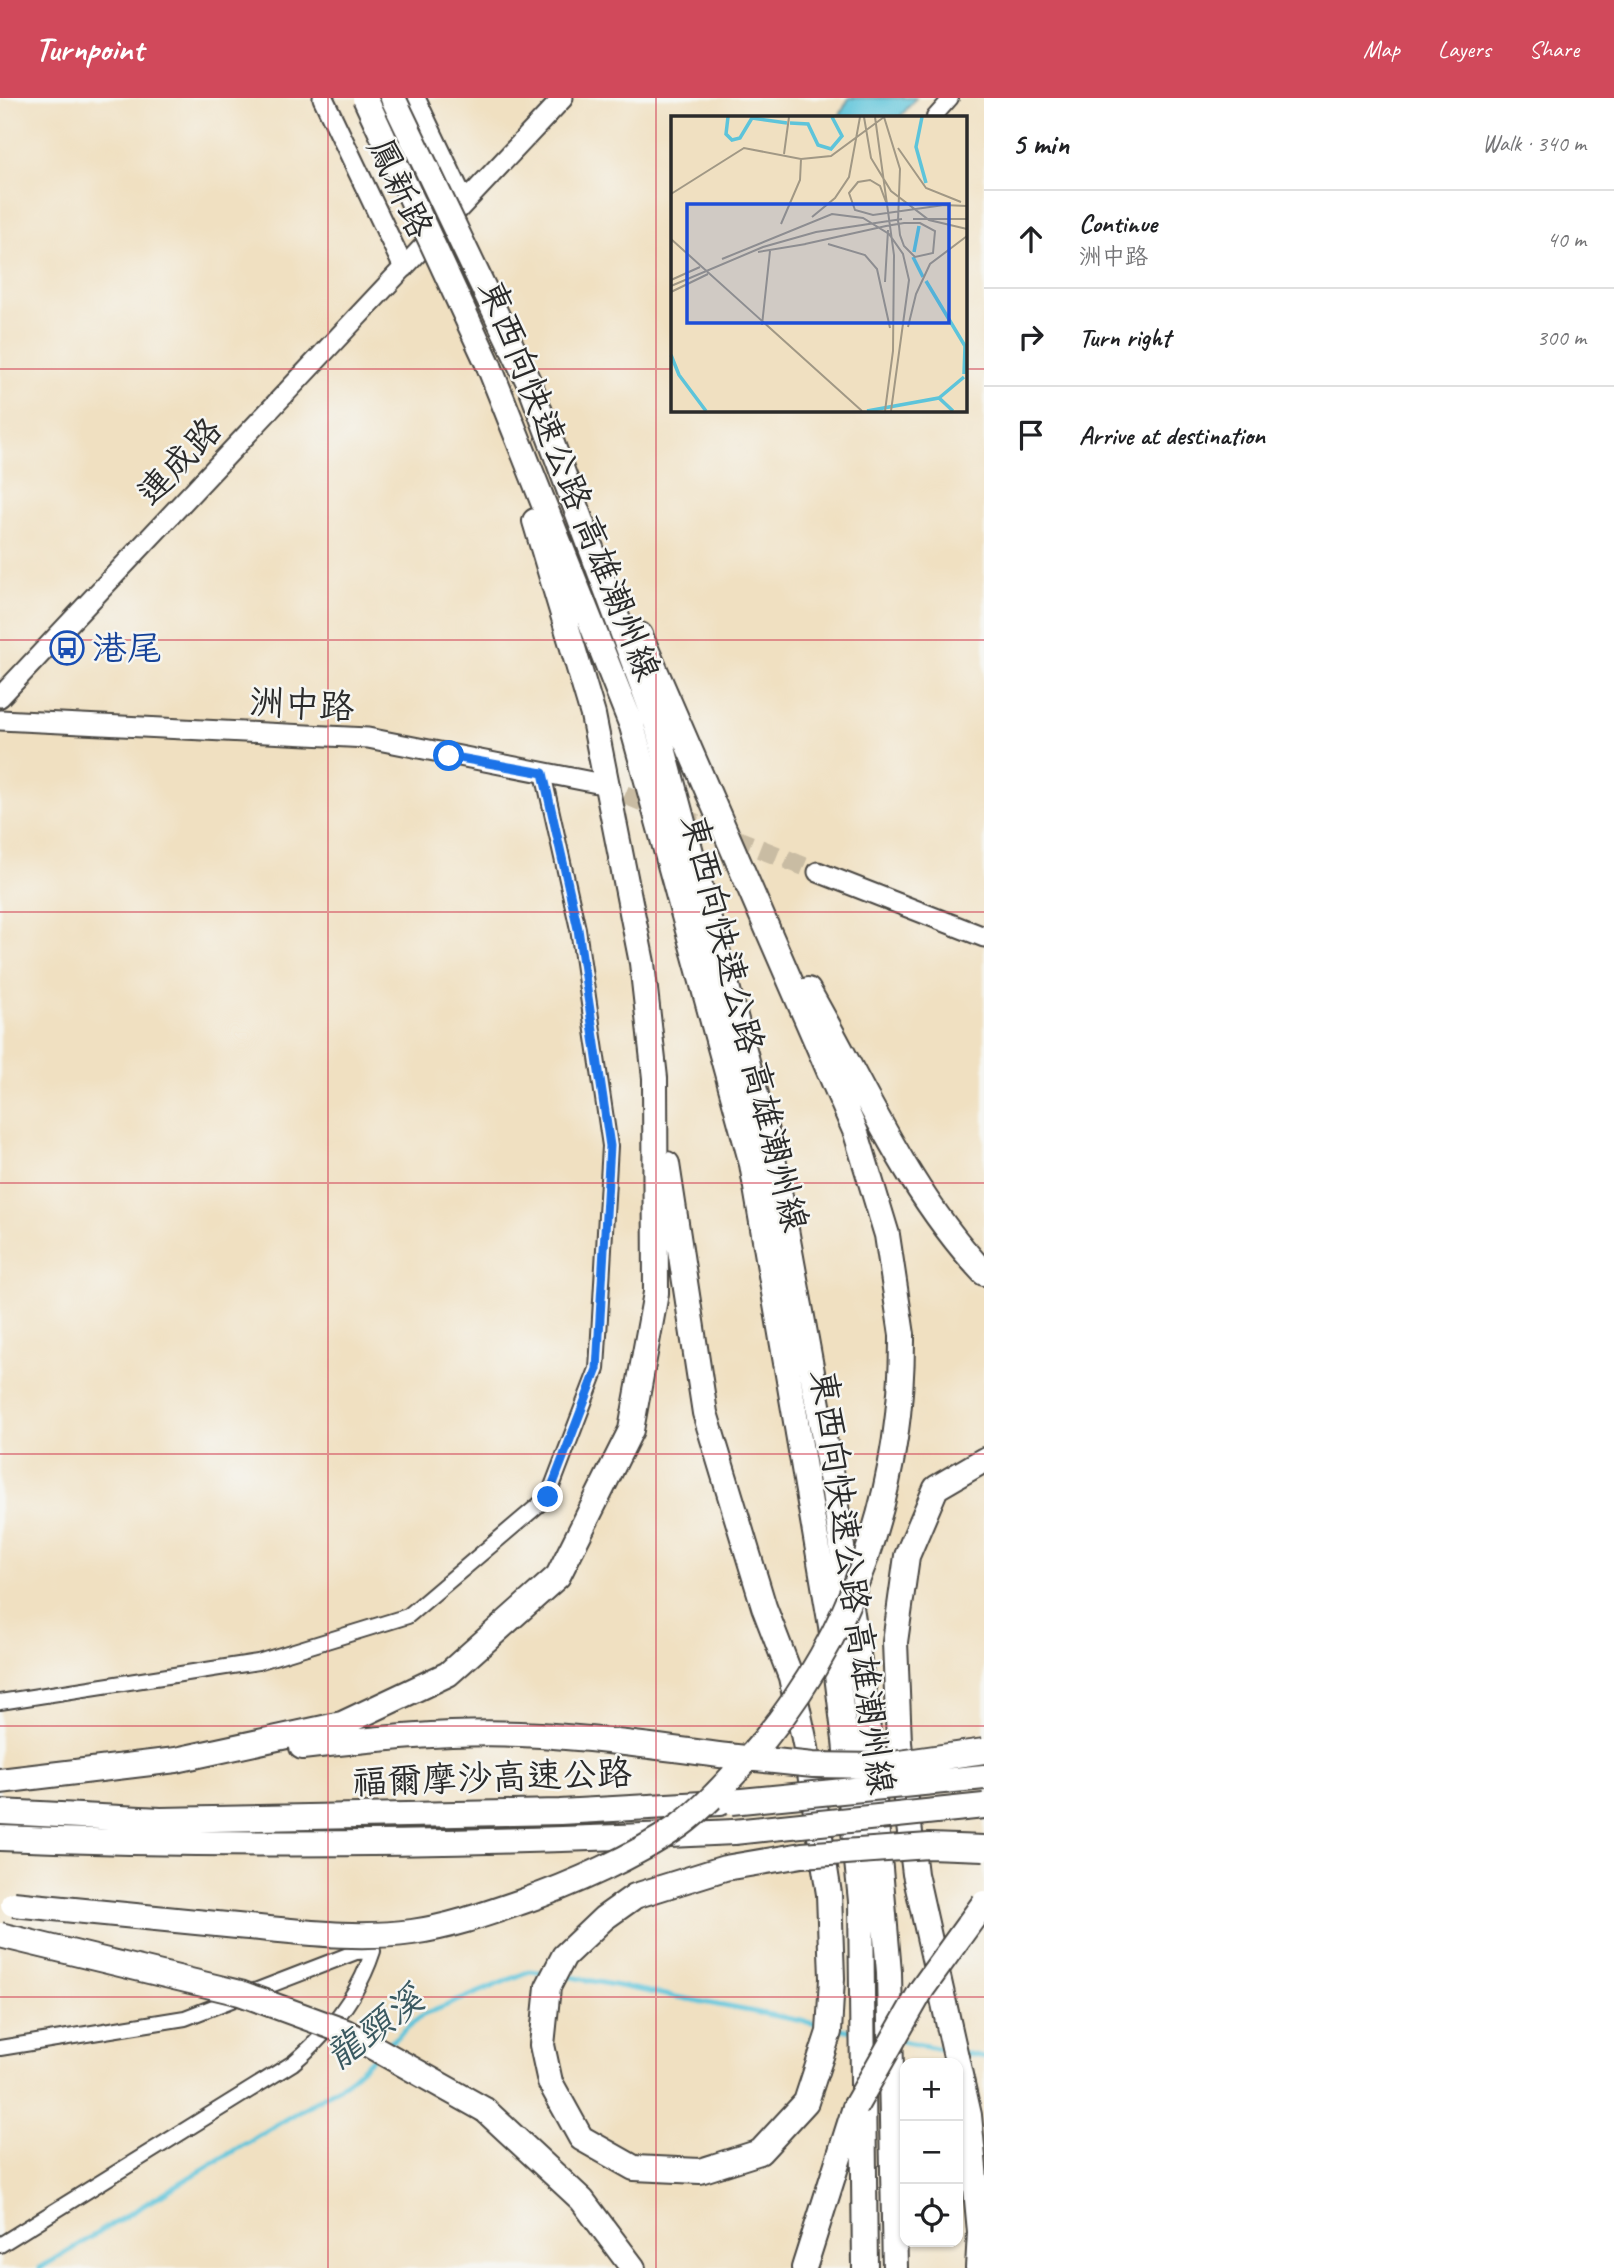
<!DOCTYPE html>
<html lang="en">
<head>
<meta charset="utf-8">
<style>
  :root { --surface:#fff; --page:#f6f6f6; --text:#202124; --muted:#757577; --line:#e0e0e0; --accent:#d1495b }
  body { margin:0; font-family:Caveat,"LXGW WenKai TC",sans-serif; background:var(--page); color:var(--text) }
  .controls { position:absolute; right:21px; bottom:21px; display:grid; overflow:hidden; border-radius:14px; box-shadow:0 2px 5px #0004 }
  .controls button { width:63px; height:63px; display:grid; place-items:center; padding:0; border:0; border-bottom:2px solid var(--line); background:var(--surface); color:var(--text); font:35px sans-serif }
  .stop { position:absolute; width:21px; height:21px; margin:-16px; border:5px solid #1a73e8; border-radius:50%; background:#fff }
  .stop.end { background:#1a73e8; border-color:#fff; box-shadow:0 2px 7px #0008 }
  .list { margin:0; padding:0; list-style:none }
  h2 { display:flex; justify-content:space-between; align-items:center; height:91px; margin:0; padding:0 28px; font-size:30px }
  h2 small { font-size:23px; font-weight:400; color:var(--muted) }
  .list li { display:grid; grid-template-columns:46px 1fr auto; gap:21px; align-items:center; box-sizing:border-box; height:98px; padding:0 28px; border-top:2px solid var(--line) }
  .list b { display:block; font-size:26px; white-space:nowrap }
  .list p { margin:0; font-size:23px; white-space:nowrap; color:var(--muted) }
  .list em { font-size:23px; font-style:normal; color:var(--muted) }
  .icon { flex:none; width:38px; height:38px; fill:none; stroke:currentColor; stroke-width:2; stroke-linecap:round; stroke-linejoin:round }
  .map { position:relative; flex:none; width:984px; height:2170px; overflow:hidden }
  header { display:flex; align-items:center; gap:42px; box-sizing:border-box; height:98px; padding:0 35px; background:var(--accent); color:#fff }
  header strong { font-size:33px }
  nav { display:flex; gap:38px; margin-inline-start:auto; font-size:24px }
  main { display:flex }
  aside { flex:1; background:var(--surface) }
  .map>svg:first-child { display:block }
  .water { fill:#5dc4da; stroke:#447882; stroke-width:2 }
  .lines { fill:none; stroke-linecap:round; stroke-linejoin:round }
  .stream { stroke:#5dc4da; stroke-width:5 }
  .secondary-tunnel { stroke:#c9bca3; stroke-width:19; stroke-dasharray:19 10; stroke-linecap:butt }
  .street-casing { stroke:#494642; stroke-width:18 }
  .secondary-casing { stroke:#494642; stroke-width:23 }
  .highway-casing { stroke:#494642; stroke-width:28 }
  .street { stroke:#fff; stroke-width:14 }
  .secondary { stroke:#fff; stroke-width:19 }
  .highway { stroke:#fff; stroke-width:24 }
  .highway-bridge-casing { stroke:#494642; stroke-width:28; stroke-linecap:butt }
  .highway-bridge { stroke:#fff; stroke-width:24 }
  .route { stroke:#1a73e8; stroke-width:9 }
  .grid { fill:none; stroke:#d1495b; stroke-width:2; stroke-opacity:0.55 }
  .labels { text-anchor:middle; stroke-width:5; stroke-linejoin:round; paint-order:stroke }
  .street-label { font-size:35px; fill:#2b2b2b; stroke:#f6f6f2 }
  .transit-label { font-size:35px; fill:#164399; stroke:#f6f6f2; text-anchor:start }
  .water-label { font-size:37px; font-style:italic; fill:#3a5960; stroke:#f6f6f2 }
  .inset-river { fill:none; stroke:#5dc4da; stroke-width:3.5 }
  .inset-road { fill:none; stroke:#a19885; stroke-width:2 }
  .view { fill:#1d4ed8; fill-opacity:0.15; stroke:#1d4ed8; stroke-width:3.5 }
  .inset-edge { fill:none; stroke:#2b2b2b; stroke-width:3.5 }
</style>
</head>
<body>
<header>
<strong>Turnpoint</strong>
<nav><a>Map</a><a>Layers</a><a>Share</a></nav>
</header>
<main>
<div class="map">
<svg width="984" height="2170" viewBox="0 0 984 2170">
  <rect width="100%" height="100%" fill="#f6f6f2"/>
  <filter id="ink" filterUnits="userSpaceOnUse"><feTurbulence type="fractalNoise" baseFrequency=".0143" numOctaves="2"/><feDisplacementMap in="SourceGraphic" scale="14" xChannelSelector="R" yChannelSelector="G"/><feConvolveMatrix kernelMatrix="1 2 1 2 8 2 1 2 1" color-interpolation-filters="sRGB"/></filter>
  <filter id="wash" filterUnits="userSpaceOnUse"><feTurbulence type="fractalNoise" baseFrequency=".00686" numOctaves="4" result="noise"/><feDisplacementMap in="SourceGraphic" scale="28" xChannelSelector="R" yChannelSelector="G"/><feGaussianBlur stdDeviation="1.57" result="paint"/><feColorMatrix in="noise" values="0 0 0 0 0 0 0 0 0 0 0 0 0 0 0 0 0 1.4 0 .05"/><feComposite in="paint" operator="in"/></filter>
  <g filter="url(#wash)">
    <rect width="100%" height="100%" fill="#f0e0c1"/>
    <path class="water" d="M849,0H916L900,19H839Z"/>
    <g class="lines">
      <path class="stream" d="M561,1877L823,1927
        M836,1930L857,1934
        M901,1943L947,1952
        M386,1948L421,1918L530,1873L548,1875
        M963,1955L984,1959
        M40,2170L344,1986L376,1957"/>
    </g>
  </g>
  <g filter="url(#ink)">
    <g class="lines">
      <path class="secondary-tunnel" d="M598,686L818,774"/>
      <defs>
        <path id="street" d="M934,19L951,0
          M0,1604L258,1564L408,1518L548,1399L597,1271L610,1048L578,831L543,675
          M0,1950L185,1920L356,1854L373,1853C358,1899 330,1934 293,1965L0,2147"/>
        <path id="secondary" d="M323,0L404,170
          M415,0L464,103
          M0,599L563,0
          M0,622L368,640L597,685
          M818,774L984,839"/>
        <path id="highway" d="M489,268L632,628L752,1066L831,1528L845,1642L861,1803L865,2170
          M530,287L656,624L773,1060L834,1395L866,1610L889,1874L895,2170
          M640,537L856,1035L887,1137L902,1237
          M808,892C864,989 906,1092 984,1175
          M302,1649C374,1641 448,1633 520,1636C589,1639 658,1649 727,1658
          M0,1683L176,1662L342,1626L448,1576L558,1478L631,1332L656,1195L655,980L642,865L593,617L535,423
          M0,1714L161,1722L560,1714L720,1705
          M0,1740C245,1750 490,1746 734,1734
          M550,1984L581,2040L634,2070L700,2073L760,2054L806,2004L829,1934L832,1880L829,1796L806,1650L791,1579L764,1509L705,1315L667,1066
          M485,2012L582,2102L633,2170
          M804,2170L855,2009
          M978,2170L980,2134L969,2017L915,1776L899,1645L895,1544L907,1458L936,1390L984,1362"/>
      </defs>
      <use href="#street" class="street-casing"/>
      <use href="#secondary" class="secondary-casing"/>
      <use href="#highway" class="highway-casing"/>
      <use href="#street" class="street"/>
      <use href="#secondary" class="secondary"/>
      <use href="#highway" class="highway"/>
      <defs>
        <path id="highway-bridge" d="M365,0L489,268
          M393,0L530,287
          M727,1658L813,1667L879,1668L984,1653
          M731,1704L984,1679
          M734,1734L984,1708
          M13,1806C87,1813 162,1820 237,1828C296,1833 354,1842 412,1834C449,1829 486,1816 521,1804C571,1787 636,1758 679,1728C704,1710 726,1685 747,1662C852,1545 903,1393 902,1237
          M0,1837L240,1895L346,1934L485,2012
          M550,1984L542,1947L548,1889L564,1858L604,1820L635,1798L725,1770L802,1757L929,1748L984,1750
          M855,2009L922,1891L984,1805"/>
      </defs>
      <use href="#highway-bridge" class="highway-bridge-casing"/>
      <use href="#highway-bridge" class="highway-bridge"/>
    </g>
  </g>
  <g class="lines" filter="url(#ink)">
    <path class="route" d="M449,658L543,675L578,831L610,1048L597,1271L548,1399"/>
  </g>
  <path class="grid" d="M328,0V2170M656,0V2170M0,271H673M965,271H984M0,542H984M0,814H984M0,1085H984M0,1356H984M0,1628H984M0,1899H984"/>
  <defs>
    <symbol id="bus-ring" viewBox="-11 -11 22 22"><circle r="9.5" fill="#f6f6f2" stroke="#1a4fb4" stroke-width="1.5"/><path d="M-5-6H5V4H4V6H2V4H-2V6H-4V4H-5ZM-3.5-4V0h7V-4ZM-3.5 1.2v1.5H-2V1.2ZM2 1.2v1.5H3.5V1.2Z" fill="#1a4fb4"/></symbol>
  </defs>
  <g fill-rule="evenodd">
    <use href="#bus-ring" x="48" y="531" width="38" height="38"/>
  </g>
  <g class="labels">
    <g class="street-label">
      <text transform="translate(401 90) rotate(65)" y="12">鳳新路</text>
      <text transform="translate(179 363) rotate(-47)" y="12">連成路</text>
      <text transform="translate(570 382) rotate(68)" y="12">東西向快速公路 高雄潮州線</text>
      <text transform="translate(302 606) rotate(3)" y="12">洲中路</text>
      <text transform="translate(745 925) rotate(76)" y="12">東西向快速公路 高雄潮州線</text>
      <text transform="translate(853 1484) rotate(82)" y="12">東西向快速公路 高雄潮州線</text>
      <text transform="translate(492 1679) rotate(-2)" y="12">福爾摩沙高速公路</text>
    </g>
    <g class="transit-label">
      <text x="92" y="562">港尾</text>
    </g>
    <g class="water-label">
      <text transform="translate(374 1929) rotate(-37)" y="13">龍頸溪</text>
    </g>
  </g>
  <g transform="translate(671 18)">
    <rect width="296" height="296" fill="#f0e0c1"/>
    <path class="inset-river" d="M57,1L55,18L61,24L69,22L81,2L116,7M251,1L245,31L255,67M119,7L137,8L147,29L160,33L171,20L161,1M243,136L248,110M242,141L252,161M255,165L294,230L293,258M0,239L8,259L35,295M268,282L293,261M196,295L268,282L282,295"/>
    <path class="inset-road" d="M193,1L200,42L220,75L258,104L296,113M204,1L223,139L222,235L214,295M227,32L255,72L290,86M113,38L118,1M0,78L73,32L130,43L160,40L213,1M215,86L209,70L199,64L187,66L178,77L184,94L202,99L273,89L296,90M141,101L164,82L178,61L189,1M242,103H296M110,108L129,64L130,43M0,123L191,295M134,128L215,110L233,107H249L264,115L262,137L244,141L233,130L229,119L228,110L227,105L229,53L213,1M157,128L194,139L206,153L219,212M87,136L135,128M51,143L161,98L192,102L218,118L232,138L238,164L220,295M0,164L29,151M214,166L217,114M0,170L92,131L145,116L231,103M0,176L37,158M91,209L99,135M237,211L245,178L259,148L296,120"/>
    <path class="view" d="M16,88H278V207H16Z"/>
    <rect width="296" height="296" class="inset-edge"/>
  </g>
</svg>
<div class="controls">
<button>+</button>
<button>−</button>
<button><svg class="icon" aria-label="locate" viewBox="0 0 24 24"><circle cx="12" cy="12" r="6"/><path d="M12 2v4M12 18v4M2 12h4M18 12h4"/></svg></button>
</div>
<div class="stop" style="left:449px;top:658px"></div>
<div class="stop end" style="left:548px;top:1399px"></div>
</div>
<aside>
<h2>5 min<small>Walk · 340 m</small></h2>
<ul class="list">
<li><svg class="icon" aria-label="ahead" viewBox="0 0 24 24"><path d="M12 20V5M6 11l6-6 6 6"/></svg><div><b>Continue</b><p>洲中路</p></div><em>40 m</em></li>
<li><svg class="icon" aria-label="right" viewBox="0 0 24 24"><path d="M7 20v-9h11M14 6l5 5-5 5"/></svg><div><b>Turn right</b></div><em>300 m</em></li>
<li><svg class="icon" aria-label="arrive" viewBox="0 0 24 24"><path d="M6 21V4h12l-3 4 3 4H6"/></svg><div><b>Arrive at destination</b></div></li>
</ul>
</aside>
</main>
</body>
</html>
